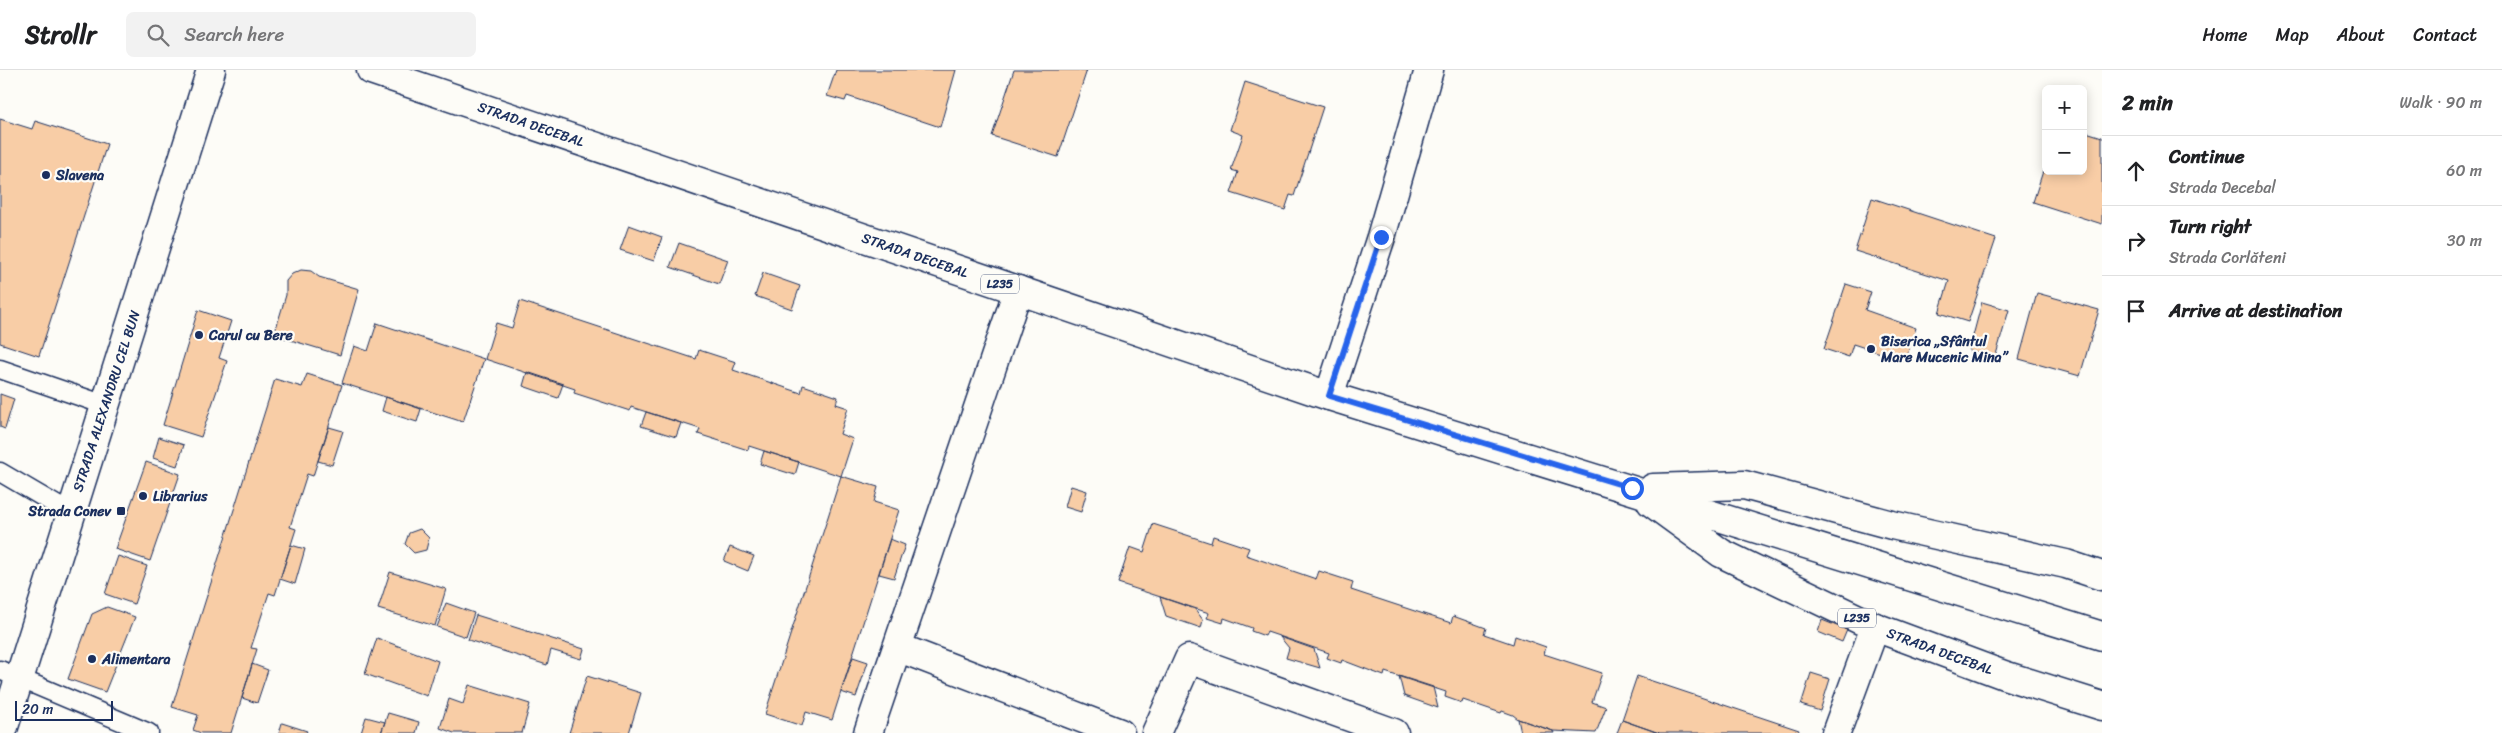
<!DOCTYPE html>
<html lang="en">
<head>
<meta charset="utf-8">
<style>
  :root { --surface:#fff; --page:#f2f2f2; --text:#202124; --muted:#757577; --line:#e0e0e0 }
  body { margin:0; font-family:Sriracha,sans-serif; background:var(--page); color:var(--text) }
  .controls { position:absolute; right:15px; top:15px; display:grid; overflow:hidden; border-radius:8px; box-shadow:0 2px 12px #0003 }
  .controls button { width:45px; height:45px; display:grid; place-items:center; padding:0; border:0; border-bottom:1px solid var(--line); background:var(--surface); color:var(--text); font:25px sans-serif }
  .scale { position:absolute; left:15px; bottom:12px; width:98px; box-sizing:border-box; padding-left:5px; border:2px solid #1b2f5e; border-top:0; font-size:14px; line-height:18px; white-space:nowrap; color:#1b2f5e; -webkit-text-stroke:4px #fdfcf7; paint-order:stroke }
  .stop { position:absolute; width:15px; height:15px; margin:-11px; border:4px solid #2563eb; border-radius:50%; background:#fff }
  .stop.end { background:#2563eb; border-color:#fff; box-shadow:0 1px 5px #0008 }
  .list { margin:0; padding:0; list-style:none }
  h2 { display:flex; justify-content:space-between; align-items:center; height:65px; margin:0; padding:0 20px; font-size:21px }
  h2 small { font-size:16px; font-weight:400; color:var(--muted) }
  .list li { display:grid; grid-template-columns:32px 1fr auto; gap:15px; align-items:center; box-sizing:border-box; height:70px; padding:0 20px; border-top:1px solid var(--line) }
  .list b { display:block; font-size:19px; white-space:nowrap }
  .list p { margin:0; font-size:16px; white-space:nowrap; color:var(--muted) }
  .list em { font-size:16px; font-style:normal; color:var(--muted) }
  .icon { flex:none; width:28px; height:28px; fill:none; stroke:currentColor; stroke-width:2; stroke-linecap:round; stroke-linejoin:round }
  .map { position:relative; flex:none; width:2102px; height:663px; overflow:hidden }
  header { display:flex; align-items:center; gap:30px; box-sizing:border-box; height:70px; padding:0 25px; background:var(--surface); border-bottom:1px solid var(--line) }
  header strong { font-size:24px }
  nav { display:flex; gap:28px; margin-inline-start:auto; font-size:18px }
  .search { width:350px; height:45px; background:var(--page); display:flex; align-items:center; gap:12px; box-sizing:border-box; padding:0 18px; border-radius:8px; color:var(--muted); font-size:19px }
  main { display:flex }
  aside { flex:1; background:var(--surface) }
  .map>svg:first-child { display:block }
  .building { fill:#f8cda6; stroke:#1b2f5e }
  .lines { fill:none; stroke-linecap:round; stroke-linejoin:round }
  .lane-casing { stroke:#1b2f5e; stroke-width:21 }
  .street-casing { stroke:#1b2f5e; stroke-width:31 }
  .primary-casing { stroke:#1b2f5e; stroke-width:31 }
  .lane { stroke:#fdfcf7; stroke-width:18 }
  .street { stroke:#fdfcf7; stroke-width:28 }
  .primary { stroke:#fdfcf7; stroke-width:28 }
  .route { stroke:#2563eb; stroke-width:6 }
  .poi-dot { fill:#1b2f5e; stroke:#fdfcf7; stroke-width:2 }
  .labels { text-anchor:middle; stroke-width:4.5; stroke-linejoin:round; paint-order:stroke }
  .shield { fill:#fdfcf7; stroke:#5f6c8c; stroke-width:1 }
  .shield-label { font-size:12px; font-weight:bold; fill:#1b2f5e }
  .street-label { font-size:14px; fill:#1b2f5e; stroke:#fdfcf7 }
  .poi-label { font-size:14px; font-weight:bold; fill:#1b2f5e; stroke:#fdfcf7; text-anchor:start }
</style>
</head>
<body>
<header>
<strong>Strollr</strong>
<div class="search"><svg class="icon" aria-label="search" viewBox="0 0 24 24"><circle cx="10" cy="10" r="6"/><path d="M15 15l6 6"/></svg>Search here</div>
<nav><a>Home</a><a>Map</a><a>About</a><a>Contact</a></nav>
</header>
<main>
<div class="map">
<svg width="2102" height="663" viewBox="0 0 2102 663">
  <rect width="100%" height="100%" fill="#fdfcf7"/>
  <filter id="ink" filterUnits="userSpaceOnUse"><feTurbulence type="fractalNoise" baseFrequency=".02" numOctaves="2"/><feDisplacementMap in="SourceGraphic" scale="10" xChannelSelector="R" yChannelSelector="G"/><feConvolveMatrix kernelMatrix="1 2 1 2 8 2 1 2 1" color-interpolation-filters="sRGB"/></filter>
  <g filter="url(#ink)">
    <path class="building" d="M836,0H956L940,57L847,26L845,31L827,26Z
      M1014,0H1087L1058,87L992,66Z
      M1245,12L1323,37L1294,126L1290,125L1285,140L1231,123L1238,102L1231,100L1243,65L1230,60Z
      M0,49L32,59L35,51L107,74L39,286L0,273Z
      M2083,61L2102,67V154L2033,132L2046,92V101H2083Z
      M1872,128L1996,169L1968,252L1939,243L1949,211L1855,181Z
      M629,155L662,167L654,191L620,180Z
      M679,173L728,190L719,214L670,197Z
      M301,200L311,201L319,207L359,219L340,285L274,265L286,225V211L292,204Z
      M763,203L800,216L792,239L755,226Z
      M1846,214L1871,222L1865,240L1916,258L1905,291L1853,274L1849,287L1824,279Z
      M2037,223L2099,240L2080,306L2019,289Z
      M520,231L696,289L699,280L736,292L733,300L801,323L803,315L838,327L836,334L848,338L840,364L853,369L841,406L749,376L748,380L698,364L700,359L631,337L630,341L574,323L575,319L485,289L496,253L512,258Z
      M1982,232L2009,240L1995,288L1969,281Z
      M198,240L231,251L219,288L227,291L201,367L163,355Z
      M377,253L484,289L463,352L342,313L354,276L368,281Z
      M527,302L563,314L558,328L523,316Z
      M307,304L342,315L313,406L307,404L290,457L296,459L275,525L269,523L251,578L257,579L231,663H201L193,660L198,645L172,637L275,309L302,317Z
      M0,324L14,329L5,359L0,357Z
      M386,327L421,339L417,352L382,341Z
      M646,342L681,353L676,367L641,356Z
      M329,357L343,361L332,395L318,391Z
      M159,367L184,375L177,396L153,388Z
      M764,381L799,392L795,405L760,394Z
      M146,392L180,404L150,491L115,479Z
      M841,406L878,417L874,432L899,440L832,650L806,642L802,656L765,644Z
      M1071,416L1087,421L1081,442L1065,437Z
      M1153,454L1211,473L1213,466L1249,478L1246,485L1316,509L1319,501L1353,512L1351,520L1451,553L1453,546L1486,558L1484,564L1513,574L1515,566L1546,577L1544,584L1602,603L1592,632L1606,637L1596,663L1553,661L1518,649L1513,645L1502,641L1501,643L1463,630L1462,633L1445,627L1446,622L1385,602L1384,606L1342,590L1341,593L1327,588L1329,583L1267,562L1265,566L1251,561L1252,558L1224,548L1223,553L1207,548L1209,543L1118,513L1130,477L1144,482Z
      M420,459L429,468L426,480L414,483L405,474L409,463Z
      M890,469L905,475L894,508L879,504Z
      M291,475L305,479L295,514L280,509Z
      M730,477L754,486L748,501L724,491Z
      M118,486L147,496L134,534L105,524Z
      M390,502L446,519L435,556L378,539Z
      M1160,527L1195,539L1203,550L1201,558L1166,546Z
      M446,533L474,543L466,567L437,557Z
      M107,537L135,547L105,622L68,609L92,544Z
      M476,545L584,579L581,589L551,580L547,595L468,570Z
      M1822,550L1847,560L1842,572L1818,562Z
      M1280,567L1314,579L1320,598L1286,588L1289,578Z
      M377,568L438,591L427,626L365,604Z
      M853,587L868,592L856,627L841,622Z
      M252,594L268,600L257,633L242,628Z
      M1811,603L1830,609L1820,641L1801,635Z
      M587,606L641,623L629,663H569Z
      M1399,606L1433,617L1438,638L1404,626Z
      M1637,606L1799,660L1798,663H1659L1622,650Z
      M469,615L530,634L522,663H454L440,658L449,629L463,634Z
      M388,643L419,652L416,663H381Z
      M366,647L385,652L381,663H361Z
      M1518,649L1553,661L1554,663H1521Z
      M1622,650L1659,663H1617Z
      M282,653L307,661L306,663H279Z"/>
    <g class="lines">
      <defs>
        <path id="lane" d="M0,299L105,335
          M0,402L70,443
          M0,600L149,663"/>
        <path id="street" d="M1329,326L1381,167L1429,0
          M897,577L1120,663
          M2,663L211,0
          M868,663L1018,220
          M1156,663L1189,589L1394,663
          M1836,663L1875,557"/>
        <path id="primary" d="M371,0L1329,326L2102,566
          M1653,418L1744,415L1892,455L2066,494L2102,506
          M1651,432L1721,483L1875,557L2004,605L2102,636"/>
      </defs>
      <use href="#lane" class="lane-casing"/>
      <use href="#street" class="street-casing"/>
      <use href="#primary" class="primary-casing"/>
      <use href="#lane" class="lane"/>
      <use href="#street" class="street"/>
      <use href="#primary" class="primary"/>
    </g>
  </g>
  <g class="lines" filter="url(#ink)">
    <path class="route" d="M1381,167L1329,326L1632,418"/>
  </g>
  <g class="poi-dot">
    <circle cx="46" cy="105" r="5"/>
    <circle cx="199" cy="265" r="5"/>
    <circle cx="1871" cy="279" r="5"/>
    <circle cx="143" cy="426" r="5"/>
    <rect x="116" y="436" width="10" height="10" rx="2.5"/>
    <circle cx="92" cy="589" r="5"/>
  </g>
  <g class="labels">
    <g class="shield">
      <rect x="981" y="204.5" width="38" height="19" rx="4"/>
      <rect x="1838" y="538.5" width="38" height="19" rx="4"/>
    </g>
    <g class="shield-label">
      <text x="1000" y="218">L235</text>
      <text x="1857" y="552">L235</text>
    </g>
    <g class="street-label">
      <text transform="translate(531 54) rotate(19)" y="5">STRADA DECEBAL</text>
      <text transform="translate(915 185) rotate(19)" y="5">STRADA DECEBAL</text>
      <text transform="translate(106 331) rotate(-72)" y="5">STRADA ALEXANDRU CEL BUN</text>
      <text transform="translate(1940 581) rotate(20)" y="5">STRADA DECEBAL</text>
    </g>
    <g class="poi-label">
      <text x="56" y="110">Slavena</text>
      <text x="209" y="270">Carul cu Bere</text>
      <text x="1881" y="276">Biserica „Sfântul<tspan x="1881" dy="16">Mare Mucenic Mina”</tspan></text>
      <text x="153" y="431">Librarius</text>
      <text x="111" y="446" text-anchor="end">Strada Conev</text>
      <text x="102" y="594">Alimentara</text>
    </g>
  </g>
</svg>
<div class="controls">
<button>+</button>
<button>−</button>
</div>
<div class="scale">20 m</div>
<div class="stop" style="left:1632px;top:418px"></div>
<div class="stop end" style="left:1381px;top:167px"></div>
</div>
<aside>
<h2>2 min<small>Walk · 90 m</small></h2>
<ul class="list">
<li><svg class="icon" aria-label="ahead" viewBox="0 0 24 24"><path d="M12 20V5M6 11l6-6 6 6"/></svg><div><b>Continue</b><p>Strada Decebal</p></div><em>60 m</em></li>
<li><svg class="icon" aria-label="right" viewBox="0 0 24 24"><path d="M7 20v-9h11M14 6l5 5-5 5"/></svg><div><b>Turn right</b><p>Strada Corlăteni</p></div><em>30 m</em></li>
<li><svg class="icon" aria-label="arrive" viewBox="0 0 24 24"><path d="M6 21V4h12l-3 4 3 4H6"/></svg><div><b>Arrive at destination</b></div></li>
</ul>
</aside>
</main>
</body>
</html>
